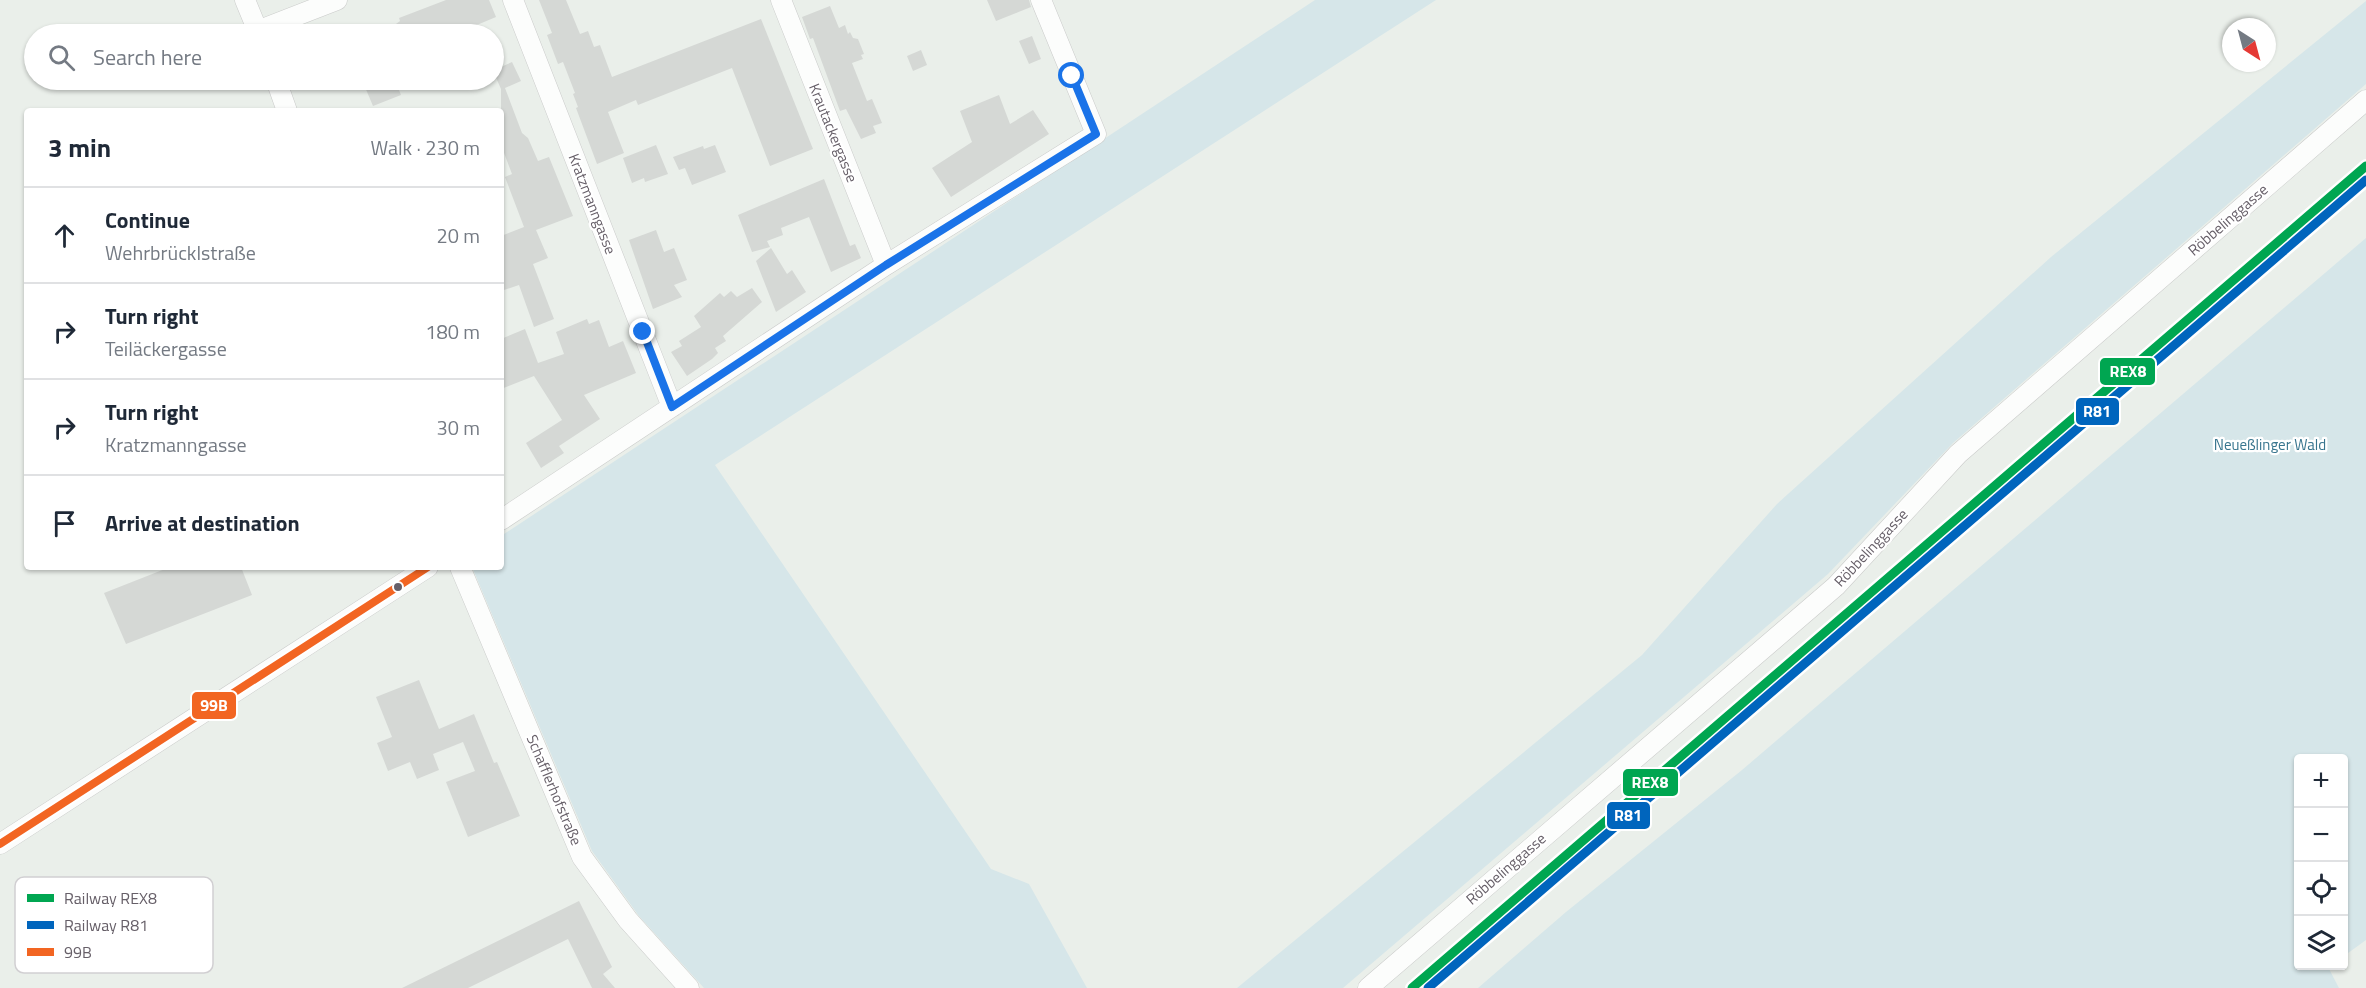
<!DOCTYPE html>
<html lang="en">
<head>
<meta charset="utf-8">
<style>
  :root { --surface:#fff; --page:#f6f6f7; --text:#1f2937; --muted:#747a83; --line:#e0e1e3 }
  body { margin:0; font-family:"Titillium Web",sans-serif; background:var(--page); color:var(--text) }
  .controls { position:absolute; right:18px; bottom:18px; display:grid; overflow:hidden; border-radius:6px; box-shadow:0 2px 4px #0004 }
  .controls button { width:54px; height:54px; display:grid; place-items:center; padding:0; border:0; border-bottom:2px solid var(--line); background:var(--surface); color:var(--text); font:30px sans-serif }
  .compass { position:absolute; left:2222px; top:18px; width:54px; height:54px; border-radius:50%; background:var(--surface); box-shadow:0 2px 4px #0004; rotate:144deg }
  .stop { position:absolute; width:18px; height:18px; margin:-14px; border:4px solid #1a73e8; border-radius:50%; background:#fff }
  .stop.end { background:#1a73e8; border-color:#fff; box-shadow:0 2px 6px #0008 }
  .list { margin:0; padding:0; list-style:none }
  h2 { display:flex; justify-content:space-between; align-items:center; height:78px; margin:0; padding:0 24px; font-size:26px }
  h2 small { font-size:20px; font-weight:400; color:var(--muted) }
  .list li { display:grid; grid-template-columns:39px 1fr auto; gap:18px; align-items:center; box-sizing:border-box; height:96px; padding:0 24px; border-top:2px solid var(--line) }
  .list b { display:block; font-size:22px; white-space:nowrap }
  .list p { margin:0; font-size:20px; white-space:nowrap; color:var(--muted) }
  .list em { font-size:20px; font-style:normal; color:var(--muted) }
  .icon { flex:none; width:33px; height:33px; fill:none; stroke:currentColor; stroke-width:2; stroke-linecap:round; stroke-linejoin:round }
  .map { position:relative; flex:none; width:2366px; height:988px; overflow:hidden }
  .search { position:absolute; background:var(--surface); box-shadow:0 2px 4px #0004; left:24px; top:24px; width:480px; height:66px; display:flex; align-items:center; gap:15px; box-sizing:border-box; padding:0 21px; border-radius:33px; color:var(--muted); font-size:22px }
  .panel { position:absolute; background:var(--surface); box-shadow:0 2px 4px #0004; left:24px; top:108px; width:480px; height:462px; border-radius:6px }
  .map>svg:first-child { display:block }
  .green { fill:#d6e6e9 }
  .building { fill:#d5d8d5 }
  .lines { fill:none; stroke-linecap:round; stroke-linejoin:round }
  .minor-casing { stroke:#cacbca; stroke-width:21 }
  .minor { stroke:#fcfdfc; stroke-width:20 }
  .bus-1-casing { stroke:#fff; stroke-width:12 }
  .bus-1 { stroke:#f26522; stroke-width:8 }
  .rail-1-casing { stroke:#fff; stroke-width:14 }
  .rail-2-casing { stroke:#fff; stroke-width:14 }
  .rail-1 { stroke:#00a651; stroke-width:9 }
  .rail-2 { stroke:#0065bd; stroke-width:9 }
  .route { stroke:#1a73e8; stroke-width:8 }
  .bus-dot { fill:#665f68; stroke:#fff; stroke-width:2 }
  .labels { text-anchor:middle; stroke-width:4.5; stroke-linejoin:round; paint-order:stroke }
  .street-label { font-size:15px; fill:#665f68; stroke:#fff }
  .park-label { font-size:15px; fill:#38758e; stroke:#fff }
  .key { fill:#fff; stroke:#d1cfd2; stroke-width:1.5 }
  .key-label { font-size:16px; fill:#665f68 }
  .line-badge { stroke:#fff; stroke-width:2 }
  .badge-label { font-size:16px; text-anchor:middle; font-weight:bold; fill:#fff }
</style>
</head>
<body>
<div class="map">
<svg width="2366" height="988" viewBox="0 0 2366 988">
  <rect width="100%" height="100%" fill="#eaefea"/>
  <path class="green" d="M1315,0H1436L715,465L991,869L1029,884L1087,988H704L639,916L592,851L472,567H501V536Z
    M2366,1V84L1953,443L1828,574L1343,988H1237L1642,655L1777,504L2051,257Z
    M2366,238V940L2344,956V758H2298V966H2330L2328,967L2339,988H1478L1566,912L1742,770Z"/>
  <path class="building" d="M446,0H489L496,17L472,27L475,34H453L450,27L430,34H400L396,24L400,21L399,18Z
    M539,0H566L580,34L588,31L594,47L600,45L612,77L761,19L813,149L770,166L732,68L638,105L636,100L608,112L624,153L597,164L576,108L578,107L573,94L575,93L563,62L558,64L547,35L552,33Z
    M987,0H1029L1031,7L996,21Z
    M830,6L839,28L845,25L848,34L850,32L853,38L858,39L864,54L861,55L863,59L852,63L867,101L872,99L882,123L873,126L876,133L861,139L846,109L840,111L813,38L810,39L802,17Z
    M1032,36L1041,59L1029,64L1019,41Z
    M921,50L927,65L913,71L907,56Z
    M512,62L521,81L505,88L522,133L528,138L538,161L549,157L573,216L536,230L548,258L533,264L554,319L534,327L519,285L501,291V236L524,227L505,177L512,174L501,145V89L494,73V70Z
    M362,80H395L401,95L373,106Z
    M999,95L1010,124L1033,110L1049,134L951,197L932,168L972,142L960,111Z
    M656,145L668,174L645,182L644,178L632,183L623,158Z
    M715,145L726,172L692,185L685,168L679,170L673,157L703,146L704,149Z
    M824,179L850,246L855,244L861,258L831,272L809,217L781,228L783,235L767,241L770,247L752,252L738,215Z
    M656,230L664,252L674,248L687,280L674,285L682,297L653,309L629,240Z
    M771,248L787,274L792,270L806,292L776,312L756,261Z
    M752,288L762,302L723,336L726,341L715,348L718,353L712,359L687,376L671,352L682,346L679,341L701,327L694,316L720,293L724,297L731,291L737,297Z
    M587,319L589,324L599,320L609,347L623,341L636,373L584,395L600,419L559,446L564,453L541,468L526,443L562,420L534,376L501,389V339L525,329L538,363L564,354L556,332Z
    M170,567H241L252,595L126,644L104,593Z
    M419,680L439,729L474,714L494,763L497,762L520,816L468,837L446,782L475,771L463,742L433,754L439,770L417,779L410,762L388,771L377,743L392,737L376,697Z
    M579,901L612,967L603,974L615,988H592L568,939L468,988H402Z"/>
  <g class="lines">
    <defs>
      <path id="minor" d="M245,0L259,34
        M513,0L672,407
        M781,0L886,265
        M257,31L337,0
        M276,80L287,111
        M501,520L886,265L1096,134L1041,0
        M460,567L582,857L628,920L689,988
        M0,844L428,567
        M1368,988L1836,586L1958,454L2366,100"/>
    </defs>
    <use href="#minor" class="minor-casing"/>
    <use href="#minor" class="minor"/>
    <defs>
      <path id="bus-1" d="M0,844L428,567"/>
    </defs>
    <use href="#bus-1" class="bus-1-casing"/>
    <use href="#bus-1" class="bus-1"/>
    <defs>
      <path id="rail-1" d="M1412,988L2366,166"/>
      <path id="rail-2" d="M1428,988L2366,180"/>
    </defs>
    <use href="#rail-1" class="rail-1-casing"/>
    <use href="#rail-2" class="rail-2-casing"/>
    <use href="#rail-1" class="rail-1"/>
    <use href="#rail-2" class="rail-2"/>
  </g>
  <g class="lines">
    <path class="route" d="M643,332L672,407L886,265L1096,134L1072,76"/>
  </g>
  <circle class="bus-dot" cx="398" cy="587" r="5"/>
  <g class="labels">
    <g class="street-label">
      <text transform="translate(833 133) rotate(68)" y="5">Krautackergasse</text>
      <text transform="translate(592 204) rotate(69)" y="5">Kratzmanngasse</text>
      <text transform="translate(2228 220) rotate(-41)" y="5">Röbbelinggasse</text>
      <text transform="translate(1871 548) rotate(-47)" y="5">Röbbelinggasse</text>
      <text transform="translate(554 790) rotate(67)" y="5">Schafflerhofstraße</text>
      <text transform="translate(1506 869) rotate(-41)" y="5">Röbbelinggasse</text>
    </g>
    <g class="park-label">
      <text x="2270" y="450">Neueßlinger Wald</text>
    </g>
  </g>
  <rect x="15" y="877" width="198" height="96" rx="9" class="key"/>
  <rect x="27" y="894" width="27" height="8" fill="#00a651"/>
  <rect x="27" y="921" width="27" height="8" fill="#0065bd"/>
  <rect x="27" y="948" width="27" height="8" fill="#f26522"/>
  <g class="key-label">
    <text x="64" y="904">Railway REX8</text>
    <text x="64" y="931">Railway R81</text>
    <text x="64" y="958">99B</text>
  </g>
  <g class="line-badge">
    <rect x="2099" y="357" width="57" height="29" rx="6" fill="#00a651"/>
    <rect x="2075" y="397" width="45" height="29" rx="6" fill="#0065bd"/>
    <rect x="191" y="691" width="46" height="29" rx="6" fill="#f26522"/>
    <rect x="1622" y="768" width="57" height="29" rx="6" fill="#00a651"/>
    <rect x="1606" y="801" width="45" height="29" rx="6" fill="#0065bd"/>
  </g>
  <g class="badge-label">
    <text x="2128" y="377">REX8</text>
    <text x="2097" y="417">R81</text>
    <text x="214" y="711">99B</text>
    <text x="1650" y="788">REX8</text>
    <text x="1628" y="821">R81</text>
  </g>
</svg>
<div class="controls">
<button>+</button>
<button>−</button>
<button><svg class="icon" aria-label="locate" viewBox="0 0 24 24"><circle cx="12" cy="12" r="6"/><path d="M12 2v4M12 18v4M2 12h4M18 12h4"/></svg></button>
<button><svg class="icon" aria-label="layers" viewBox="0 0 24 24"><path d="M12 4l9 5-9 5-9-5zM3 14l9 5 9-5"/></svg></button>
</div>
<svg class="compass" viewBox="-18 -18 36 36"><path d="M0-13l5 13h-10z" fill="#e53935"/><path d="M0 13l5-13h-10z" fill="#747a83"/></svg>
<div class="stop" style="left:1072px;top:76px"></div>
<div class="stop end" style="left:643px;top:332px"></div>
<div class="search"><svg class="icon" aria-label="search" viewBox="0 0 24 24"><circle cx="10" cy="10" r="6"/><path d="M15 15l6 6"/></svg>Search here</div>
<section class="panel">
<h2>3 min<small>Walk · 230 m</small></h2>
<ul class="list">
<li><svg class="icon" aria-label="ahead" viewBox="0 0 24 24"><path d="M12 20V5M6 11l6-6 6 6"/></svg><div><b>Continue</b><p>Wehrbrücklstraße</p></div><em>20 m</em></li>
<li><svg class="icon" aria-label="right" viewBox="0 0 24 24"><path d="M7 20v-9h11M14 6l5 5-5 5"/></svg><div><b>Turn right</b><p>Teiläckergasse</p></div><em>180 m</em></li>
<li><svg class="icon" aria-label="right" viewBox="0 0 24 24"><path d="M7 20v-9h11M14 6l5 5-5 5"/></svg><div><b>Turn right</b><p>Kratzmanngasse</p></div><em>30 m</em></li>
<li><svg class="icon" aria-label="arrive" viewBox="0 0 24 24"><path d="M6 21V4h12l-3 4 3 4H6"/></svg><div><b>Arrive at destination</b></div></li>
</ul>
</section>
</div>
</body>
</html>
